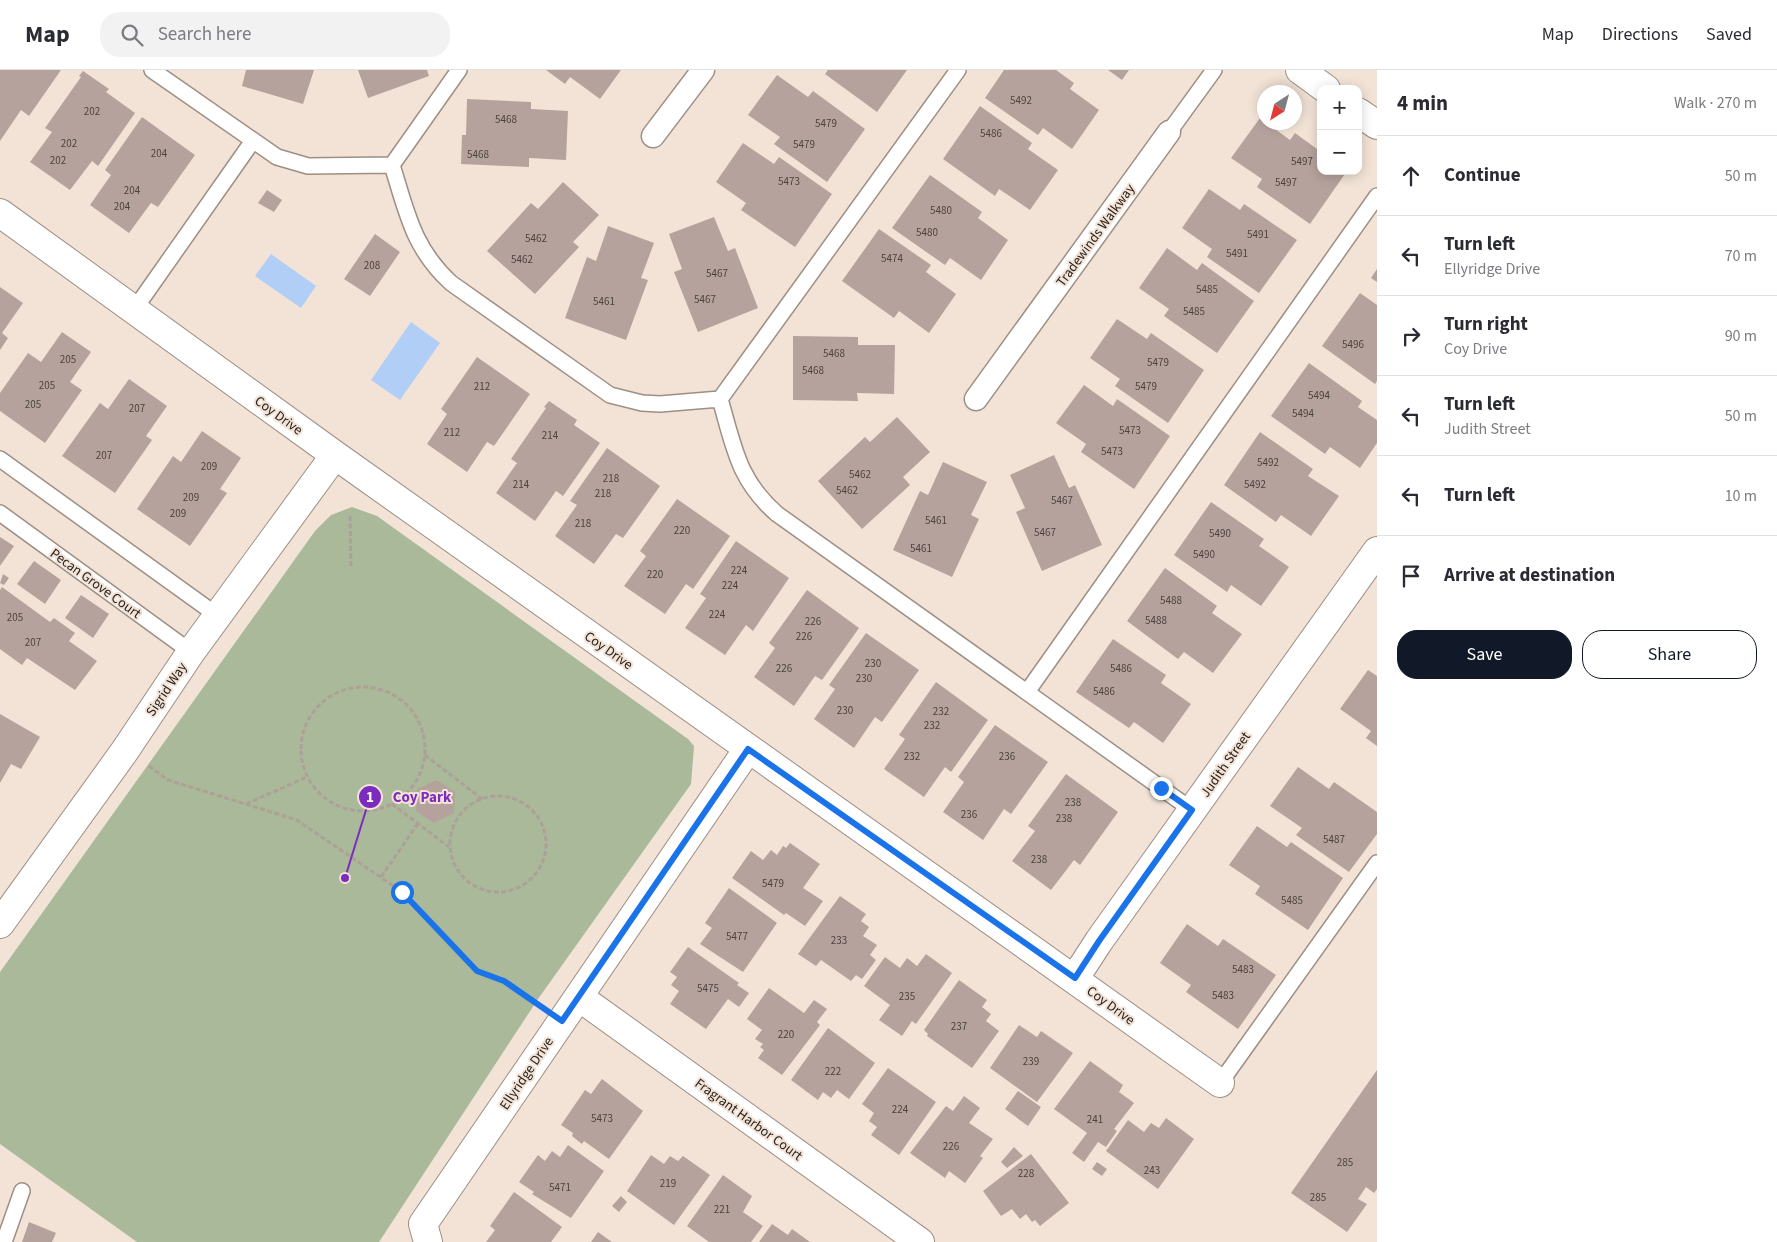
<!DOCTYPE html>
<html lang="en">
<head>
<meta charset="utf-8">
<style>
  :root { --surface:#fff; --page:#f2f2f3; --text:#2b2b33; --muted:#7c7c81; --line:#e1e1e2; --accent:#111827 }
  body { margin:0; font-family:"Source Sans 3",sans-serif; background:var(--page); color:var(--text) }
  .controls { position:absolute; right:15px; top:15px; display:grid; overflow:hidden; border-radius:10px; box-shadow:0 2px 12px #0003 }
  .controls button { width:45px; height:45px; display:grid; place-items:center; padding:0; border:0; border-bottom:1px solid var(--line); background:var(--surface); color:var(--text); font:25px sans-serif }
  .compass { position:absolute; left:1257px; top:15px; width:45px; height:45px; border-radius:50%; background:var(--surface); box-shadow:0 2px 12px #0003; rotate:216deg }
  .stop { position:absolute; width:15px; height:15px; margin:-11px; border:4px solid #1a73e8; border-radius:50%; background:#fff }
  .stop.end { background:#1a73e8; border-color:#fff; box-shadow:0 1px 5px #0008 }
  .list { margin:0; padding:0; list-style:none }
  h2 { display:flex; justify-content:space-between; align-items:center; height:65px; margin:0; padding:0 20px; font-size:21px }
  h2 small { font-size:16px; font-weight:400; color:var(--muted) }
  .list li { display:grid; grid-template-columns:32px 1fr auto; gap:15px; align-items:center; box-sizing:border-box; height:80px; padding:0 20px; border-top:1px solid var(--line) }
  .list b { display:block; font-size:19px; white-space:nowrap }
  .list p { margin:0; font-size:16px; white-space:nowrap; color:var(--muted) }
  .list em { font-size:16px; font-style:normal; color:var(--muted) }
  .actions { display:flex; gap:10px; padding:15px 20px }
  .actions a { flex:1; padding:11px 0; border:1px solid var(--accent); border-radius:20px; text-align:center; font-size:18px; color:var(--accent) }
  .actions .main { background:var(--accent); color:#fff }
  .icon { flex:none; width:28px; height:28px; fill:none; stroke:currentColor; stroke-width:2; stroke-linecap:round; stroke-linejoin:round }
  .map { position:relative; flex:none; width:1377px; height:1172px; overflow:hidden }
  header { display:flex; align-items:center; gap:30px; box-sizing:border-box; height:70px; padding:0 25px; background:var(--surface); border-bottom:1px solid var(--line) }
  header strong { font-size:24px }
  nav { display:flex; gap:28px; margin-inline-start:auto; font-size:18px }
  .search { width:350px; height:45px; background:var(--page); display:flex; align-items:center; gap:12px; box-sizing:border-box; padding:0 18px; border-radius:20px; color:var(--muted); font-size:19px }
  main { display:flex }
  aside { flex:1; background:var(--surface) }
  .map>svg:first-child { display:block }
  .green { fill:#a9b99a }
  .water { fill:#b1cef7 }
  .building { fill:#b6a29c }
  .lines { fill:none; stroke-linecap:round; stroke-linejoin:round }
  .service-casing { stroke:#9d8f83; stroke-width:18 }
  .pedestrian-casing { stroke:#9d8f83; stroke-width:25 }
  .minor-casing { stroke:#9d8f83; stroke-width:30 }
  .path { stroke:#ada197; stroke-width:3; stroke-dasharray:5 2.5; stroke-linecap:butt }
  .service { stroke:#fff; stroke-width:15 }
  .pedestrian { stroke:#fff; stroke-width:22 }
  .minor { stroke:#fff; stroke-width:28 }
  .route { stroke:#1a73e8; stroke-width:6 }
  .labels { text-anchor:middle; stroke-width:4; stroke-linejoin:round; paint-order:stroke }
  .number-label { font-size:11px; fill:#4c423e }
  .street-label { font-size:14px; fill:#28221e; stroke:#f2e3d6 }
  .leader { fill:none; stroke:#7b2cbf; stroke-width:2 }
  .callout-dot { fill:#7b2cbf; stroke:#f2e3d6; stroke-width:2 }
  .mark-label { font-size:15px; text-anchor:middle; font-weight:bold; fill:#fff }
  .callout-label { font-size:15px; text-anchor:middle; font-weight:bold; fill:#7b2cbf; stroke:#f2e3d6; stroke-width:4; stroke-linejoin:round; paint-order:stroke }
</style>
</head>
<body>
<header>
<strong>Map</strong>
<div class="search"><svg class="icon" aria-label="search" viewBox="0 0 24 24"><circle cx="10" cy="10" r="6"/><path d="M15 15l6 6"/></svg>Search here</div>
<nav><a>Map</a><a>Directions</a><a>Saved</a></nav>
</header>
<main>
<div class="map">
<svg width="1377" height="1172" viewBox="0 0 1377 1172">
  <rect width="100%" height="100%" fill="#f2e3d6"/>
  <path class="green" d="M352,437L377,446L688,669L694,676L691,714L538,929L379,1172H137L0,1074V902L315,461L331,445Z"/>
  <path class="water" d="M271,184L316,216L301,238L255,206Z
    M411,252L440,273L400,330L371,310Z"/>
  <path class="building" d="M0,0H61L29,46L21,40L0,71Z
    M246,0H314L303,34L242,16Z
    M358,0H427L429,6L368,28Z
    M546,0H621L600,29L570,7L565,14Z
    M828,0H907L877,42L825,4Z
    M1004,0H1056L1074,13L1070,19L1099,40L1072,79L1043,58L1038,65L985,28Z
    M1108,0H1129L1122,10Z
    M83,1L109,19L106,22L135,43L98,96L92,91L70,120L30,92L52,62L45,58L81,7L79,6Z
    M777,5L808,27L813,21L865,59L827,112L774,74L780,67L748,45Z
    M467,29L531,32V39L568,41L566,90L529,88V97L461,94L462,65H466Z
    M980,36L1032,73L1028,79L1058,100L1030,140L999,119L995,126L943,89Z
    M142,47L195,85L158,137L151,133L129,163L90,135L111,105L105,100Z
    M1260,48L1290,70L1295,63L1321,82V101H1347L1310,154L1257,117L1262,109L1231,88Z
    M743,73L774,94L779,87L832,124L795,177L741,140L746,133L716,112Z
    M930,105L982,142L978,148L1008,170L981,210L950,188L945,195L892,158Z
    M563,112L599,145L573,172L579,177L535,224L487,181L531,133L538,139Z
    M1209,119L1240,140L1244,134L1297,170L1259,223L1207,187L1212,179L1182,158Z
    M267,120L282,130L274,142L258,133Z
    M714,147L728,181L735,178L758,238L698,262L674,202L682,199L669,164Z
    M608,156L654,173L641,208L648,210L626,270L565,248L587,187L596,191Z
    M879,159L931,195L926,202L956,224L929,263L899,241L894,248L842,211Z
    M375,164L400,182L370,226L344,209Z
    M1167,178L1197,200L1202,193L1254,231L1217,283L1164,246L1169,239L1139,218Z
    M1377,199V212L1371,208Z
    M0,217L23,233L2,263L8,268L0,280Z
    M1360,223L1377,235V311L1375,314L1322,276Z
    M1117,249L1147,269L1151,263L1204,300L1168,353L1115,316L1120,309L1090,288Z
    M62,262L91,282L70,312L82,320L45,373L0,341V323L28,283L41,292Z
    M793,266L858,267V275H895L894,324L857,323L858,331L793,330Z
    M477,287L530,324L494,376L487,372L467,402L427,374L447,344L441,339Z
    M1309,293L1362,331L1358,337L1377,350V373L1360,398L1330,377L1325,384L1271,346Z
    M129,309L167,336L146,366L152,370L115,423L62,386L100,333L108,339Z
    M1084,315L1113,336L1117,329L1170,366L1134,419L1081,382L1086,374L1056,353Z
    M549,331L577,350L574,355L600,373L563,426L556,421L535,451L496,423L517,393L511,389L546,338L544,337Z
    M897,347L930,382L903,407L910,415L862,459L818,411L865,367L870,372Z
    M202,361L241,388L220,419L227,423L190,476L137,439L173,386L181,392Z
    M1260,362L1313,399L1308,406L1339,426L1311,466L1281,445L1276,452L1224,415Z
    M607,378L660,416L623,468L616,464L594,494L555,466L577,435L570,431Z
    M1054,385L1069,418L1075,415L1102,475L1042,501L1016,442L1025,438L1010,405Z
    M943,392L987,412L971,445L979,449L952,507L893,480L920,421L928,425Z
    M677,429L730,466L693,519L686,514L665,544L624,516L646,486L640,481Z
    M1211,432L1264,469L1259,476L1289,497L1261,536L1231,515L1227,522L1174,485Z
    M0,467L14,476L0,496Z
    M736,471L789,508L753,561L746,555L725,585L685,558L706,528L700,524Z
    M34,491L61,510L45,534L17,514Z
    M1165,498L1217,536L1212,543L1242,564L1213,603L1184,582L1178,589L1127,551Z
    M3,504L9,508L4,515L0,513Z
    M2,517L50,552L54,548L75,563L69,571L97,591L75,620L27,588L22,595L0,579V520Z
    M807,520L859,558L822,610L815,606L794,636L754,607L775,578L769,573Z
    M81,525L109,544L93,568L65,548Z
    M866,563L919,600L882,652L875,647L854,678L814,649L835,619L829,615Z
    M1113,569L1166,605L1161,613L1191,634L1163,673L1134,652L1129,658L1076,622Z
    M1368,600L1377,606V676L1366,668L1371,661L1340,639Z
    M936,612L988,650L951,702L945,697L924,727L884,699L905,669L899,665Z
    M0,644L40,667L21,699L11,694L0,713Z
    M995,655L1048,692L1011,744L1004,739L983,770L943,742L964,712L958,707Z
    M1298,697L1329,719L1334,712L1377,742V764L1349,802L1296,765L1302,758L1270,736Z
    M1066,704L1118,742L1080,795L1074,790L1051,820L1012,791L1035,761L1028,756Z
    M437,710L455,722L454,743L434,753L416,741L417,719Z
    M1257,756L1287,777L1291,772L1343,808L1308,860L1255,824L1260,816L1229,795Z
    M790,773L820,794L803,818L823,831L805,856L786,843L784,845L732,808L751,781L763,790L771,780L777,785L783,776L786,778Z
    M729,818L777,853L743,902L700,874L712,858L705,853Z
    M840,826L866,844L861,851L869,857L863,866L877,875L870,885L876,890L862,909L856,905L851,911L821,890L816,896L798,884Z
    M1187,854L1218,876L1223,869L1276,905L1238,959L1186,922L1191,915L1160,893Z
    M688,877L739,913L737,915L749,923L739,937L728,929L706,959L670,934L679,921L671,915L677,907L670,902Z
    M926,884L952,903L916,954L912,951L902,966L879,950L890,935L864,916L885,887L900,898L907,888L917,896Z
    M959,910L987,930L982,937L991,944L986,951L999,961L972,998L927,966L928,964L924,960Z
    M769,918L804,943L814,930L827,939L817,952L820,955L782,1005L758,988L764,980L760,977L763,974L755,969L762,960L747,949Z
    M1019,955L1037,967L1041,961L1073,983L1037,1032L990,998Z
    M828,958L875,993L849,1029L837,1020L831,1028L823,1022L818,1030L791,1010Z
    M1090,991L1123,1015L1119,1022L1134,1033L1114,1059L1117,1061L1106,1077L1098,1072L1084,1092L1072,1083L1087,1063L1054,1039Z
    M888,998L936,1032L899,1085L871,1065L877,1057L869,1051L874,1043L862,1034Z
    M1377,1000V1119L1374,1123L1366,1117L1358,1129L1367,1134L1347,1162L1291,1123Z
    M602,1009L643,1041L609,1089L584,1071L582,1074L572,1066L573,1063L561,1055L585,1020L591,1024Z
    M1018,1021L1041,1037L1028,1056L1005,1039Z
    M964,1026L980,1038L969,1053L993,1069L980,1086L983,1088L965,1113L949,1101L945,1108L910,1083L946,1036L953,1041Z
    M1166,1048L1194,1069L1158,1119L1106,1081L1128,1050L1144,1062L1151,1053L1159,1058Z
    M568,1075L604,1101L571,1148L532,1124L534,1122L519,1112L538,1085L545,1091L552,1081L560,1087Z
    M1014,1077L1023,1086L1007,1098L1001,1092Z
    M1031,1084L1069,1133L1040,1156L1035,1150L1032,1152L1026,1144L1020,1149L1012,1139L1001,1146L983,1121Z
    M651,1085L664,1094L670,1086L678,1091L683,1086L710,1105L674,1155L627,1121Z
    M1097,1092L1107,1099L1102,1106L1092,1099Z
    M723,1105L752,1126L743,1142L763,1156L751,1172H709L687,1156Z
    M514,1122L562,1157L551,1172H486L495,1160L490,1156Z
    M621,1126L627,1132L619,1142L612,1136Z
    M29,1152L56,1163L52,1172H22Z
    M772,1154L788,1165L792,1159L810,1172H759Z
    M598,1162L612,1172H591Z"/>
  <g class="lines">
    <defs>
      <path id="service" d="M152,0L277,87L308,96L392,95
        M459,0L392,95C407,143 413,178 451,213L610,325L642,333L660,334L720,329
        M958,0L720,329C734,377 738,410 777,444L1192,740
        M1169,62L1214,0
        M134,240L252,72
        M0,389L218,546
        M0,443L191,582
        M1027,622L1377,126
        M1220,1013L1377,793
        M4,1172L22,1121"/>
      <path id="pedestrian" d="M653,66L703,0
        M976,329L1169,62"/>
      <path id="minor" d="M1300,0L1326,19
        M1358,42L1377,55
        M0,143L335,385L1220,1013
        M0,854L124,682L191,582L335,385
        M1075,908L1099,871L1377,481
        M579,927L920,1172
        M428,1172L423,1154L748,679"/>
    </defs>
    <use href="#service" class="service-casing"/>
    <use href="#pedestrian" class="pedestrian-casing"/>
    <use href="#minor" class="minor-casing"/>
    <path class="path" d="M350,446L351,497
      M301 679a62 62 0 1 1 124 0a62 62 0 1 1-124 0Z
      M425,685L482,729
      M149,696L168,710L297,750L402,822L477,901L504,911L539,934
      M450 774a48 48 0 1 1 96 0a48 48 0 1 1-96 0Z
      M246,734L307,707
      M392,734L449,777
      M381,807L419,752"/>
    <use href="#service" class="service"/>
    <use href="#pedestrian" class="pedestrian"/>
    <use href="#minor" class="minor"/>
  </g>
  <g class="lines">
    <path class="route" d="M402,822L477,901L504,911L562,951L748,679L1075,908L1099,871L1192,740L1161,718"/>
  </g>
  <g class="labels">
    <g class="number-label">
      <text x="1021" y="34">5492</text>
      <text x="92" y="45">202</text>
      <text x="506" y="53">5468</text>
      <text x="826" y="57">5479</text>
      <text x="991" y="67">5486</text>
      <text x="69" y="77">202</text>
      <text x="804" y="78">5479</text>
      <text x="159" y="87">204</text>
      <text x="478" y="88">5468</text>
      <text x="58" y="94">202</text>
      <text x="1302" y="95">5497</text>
      <text x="789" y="115">5473</text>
      <text x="1286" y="116">5497</text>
      <text x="132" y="124">204</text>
      <text x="122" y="140">204</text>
      <text x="941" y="144">5480</text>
      <text x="927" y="166">5480</text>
      <text x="1258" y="168">5491</text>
      <text x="536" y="172">5462</text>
      <text x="1237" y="187">5491</text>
      <text x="892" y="192">5474</text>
      <text x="522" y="193">5462</text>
      <text x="372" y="199">208</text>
      <text x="717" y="207">5467</text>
      <text x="1207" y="223">5485</text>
      <text x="705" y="233">5467</text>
      <text x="604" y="235">5461</text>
      <text x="1194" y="245">5485</text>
      <text x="1353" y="278">5496</text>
      <text x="834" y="287">5468</text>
      <text x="68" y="293">205</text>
      <text x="1158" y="296">5479</text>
      <text x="813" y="304">5468</text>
      <text x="47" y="319">205</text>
      <text x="482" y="320">212</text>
      <text x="1146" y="320">5479</text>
      <text x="1319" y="329">5494</text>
      <text x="33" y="338">205</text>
      <text x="137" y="342">207</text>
      <text x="1303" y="347">5494</text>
      <text x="1130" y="364">5473</text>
      <text x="452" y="366">212</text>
      <text x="550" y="369">214</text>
      <text x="1112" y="385">5473</text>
      <text x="104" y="389">207</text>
      <text x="1268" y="396">5492</text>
      <text x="209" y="400">209</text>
      <text x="860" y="408">5462</text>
      <text x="611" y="412">218</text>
      <text x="521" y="418">214</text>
      <text x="1255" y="418">5492</text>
      <text x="847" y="424">5462</text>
      <text x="603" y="427">218</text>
      <text x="191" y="431">209</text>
      <text x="1062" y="434">5467</text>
      <text x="178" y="447">209</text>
      <text x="936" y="454">5461</text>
      <text x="583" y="457">218</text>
      <text x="682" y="464">220</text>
      <text x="1045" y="466">5467</text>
      <text x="1220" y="467">5490</text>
      <text x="921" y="482">5461</text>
      <text x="1204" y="488">5490</text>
      <text x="739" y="504">224</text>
      <text x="655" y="508">220</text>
      <text x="730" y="519">224</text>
      <text x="1171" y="534">5488</text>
      <text x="717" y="548">224</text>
      <text x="15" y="551">205</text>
      <text x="1156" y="554">5488</text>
      <text x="813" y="555">226</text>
      <text x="804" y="570">226</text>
      <text x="33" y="576">207</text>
      <text x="873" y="597">230</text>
      <text x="784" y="602">226</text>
      <text x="1121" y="602">5486</text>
      <text x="864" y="612">230</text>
      <text x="1104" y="625">5486</text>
      <text x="845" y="644">230</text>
      <text x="941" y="645">232</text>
      <text x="932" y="659">232</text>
      <text x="912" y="690">232</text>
      <text x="1007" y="690">236</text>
      <text x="1073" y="736">238</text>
      <text x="969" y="748">236</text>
      <text x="1064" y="752">238</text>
      <text x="1334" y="773">5487</text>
      <text x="1039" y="793">238</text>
      <text x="773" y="817">5479</text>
      <text x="1292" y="834">5485</text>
      <text x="737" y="870">5477</text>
      <text x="839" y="874">233</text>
      <text x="1243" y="903">5483</text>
      <text x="708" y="922">5475</text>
      <text x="1223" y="929">5483</text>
      <text x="907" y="930">235</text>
      <text x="959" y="960">237</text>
      <text x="786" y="968">220</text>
      <text x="1031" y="995">239</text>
      <text x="833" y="1005">222</text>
      <text x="900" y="1043">224</text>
      <text x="602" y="1052">5473</text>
      <text x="1095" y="1053">241</text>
      <text x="951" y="1080">226</text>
      <text x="1345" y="1096">285</text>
      <text x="1152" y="1104">243</text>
      <text x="1026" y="1107">228</text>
      <text x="668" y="1117">219</text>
      <text x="560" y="1121">5471</text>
      <text x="1318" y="1131">285</text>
      <text x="722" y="1143">221</text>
    </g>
    <g class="street-label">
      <text transform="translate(1095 165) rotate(-54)" y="5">Tradewinds Walkway</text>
      <text transform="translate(279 345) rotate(36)" y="5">Coy Drive</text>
      <text transform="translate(96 513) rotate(36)" y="5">Pecan Grove Court</text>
      <text transform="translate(609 580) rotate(35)" y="5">Coy Drive</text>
      <text transform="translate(166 619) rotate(-56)" y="5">Sigrid Way</text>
      <text transform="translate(1225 694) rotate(-55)" y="5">Judith Street</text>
      <text transform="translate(1111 935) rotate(36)" y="5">Coy Drive</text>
      <text transform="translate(526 1003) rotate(-56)" y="5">Ellyridge Drive</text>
      <text transform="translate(749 1049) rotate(36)" y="5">Fragrant Harbor Court</text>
    </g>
  </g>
  <path class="leader" d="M345 808L370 727"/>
  <g class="callout-dot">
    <circle cx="345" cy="808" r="5"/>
    <circle cx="370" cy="727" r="12"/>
  </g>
  <g class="mark-label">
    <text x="370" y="732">1</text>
  </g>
  <g class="callout-label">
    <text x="422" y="732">Coy Park</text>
  </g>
</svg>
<div class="controls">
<button>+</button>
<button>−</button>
</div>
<svg class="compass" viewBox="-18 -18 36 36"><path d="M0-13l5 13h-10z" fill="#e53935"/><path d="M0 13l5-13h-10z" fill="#7c7c81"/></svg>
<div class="stop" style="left:402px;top:822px"></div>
<div class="stop end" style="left:1161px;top:718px"></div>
</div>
<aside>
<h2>4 min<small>Walk · 270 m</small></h2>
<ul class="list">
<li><svg class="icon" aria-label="ahead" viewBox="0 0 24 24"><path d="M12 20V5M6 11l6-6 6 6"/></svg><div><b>Continue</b></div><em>50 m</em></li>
<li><svg class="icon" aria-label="left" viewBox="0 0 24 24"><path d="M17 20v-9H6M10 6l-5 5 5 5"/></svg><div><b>Turn left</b><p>Ellyridge Drive</p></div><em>70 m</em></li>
<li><svg class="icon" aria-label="right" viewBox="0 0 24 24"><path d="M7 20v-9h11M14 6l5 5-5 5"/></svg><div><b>Turn right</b><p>Coy Drive</p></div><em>90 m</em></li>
<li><svg class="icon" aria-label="left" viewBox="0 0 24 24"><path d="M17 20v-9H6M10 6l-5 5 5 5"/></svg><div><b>Turn left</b><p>Judith Street</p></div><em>50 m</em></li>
<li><svg class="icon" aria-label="left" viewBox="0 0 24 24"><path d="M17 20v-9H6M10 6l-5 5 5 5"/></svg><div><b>Turn left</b></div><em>10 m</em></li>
<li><svg class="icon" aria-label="arrive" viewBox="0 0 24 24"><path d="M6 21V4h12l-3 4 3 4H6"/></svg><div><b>Arrive at destination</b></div></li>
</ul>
<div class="actions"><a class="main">Save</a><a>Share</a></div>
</aside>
</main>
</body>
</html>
